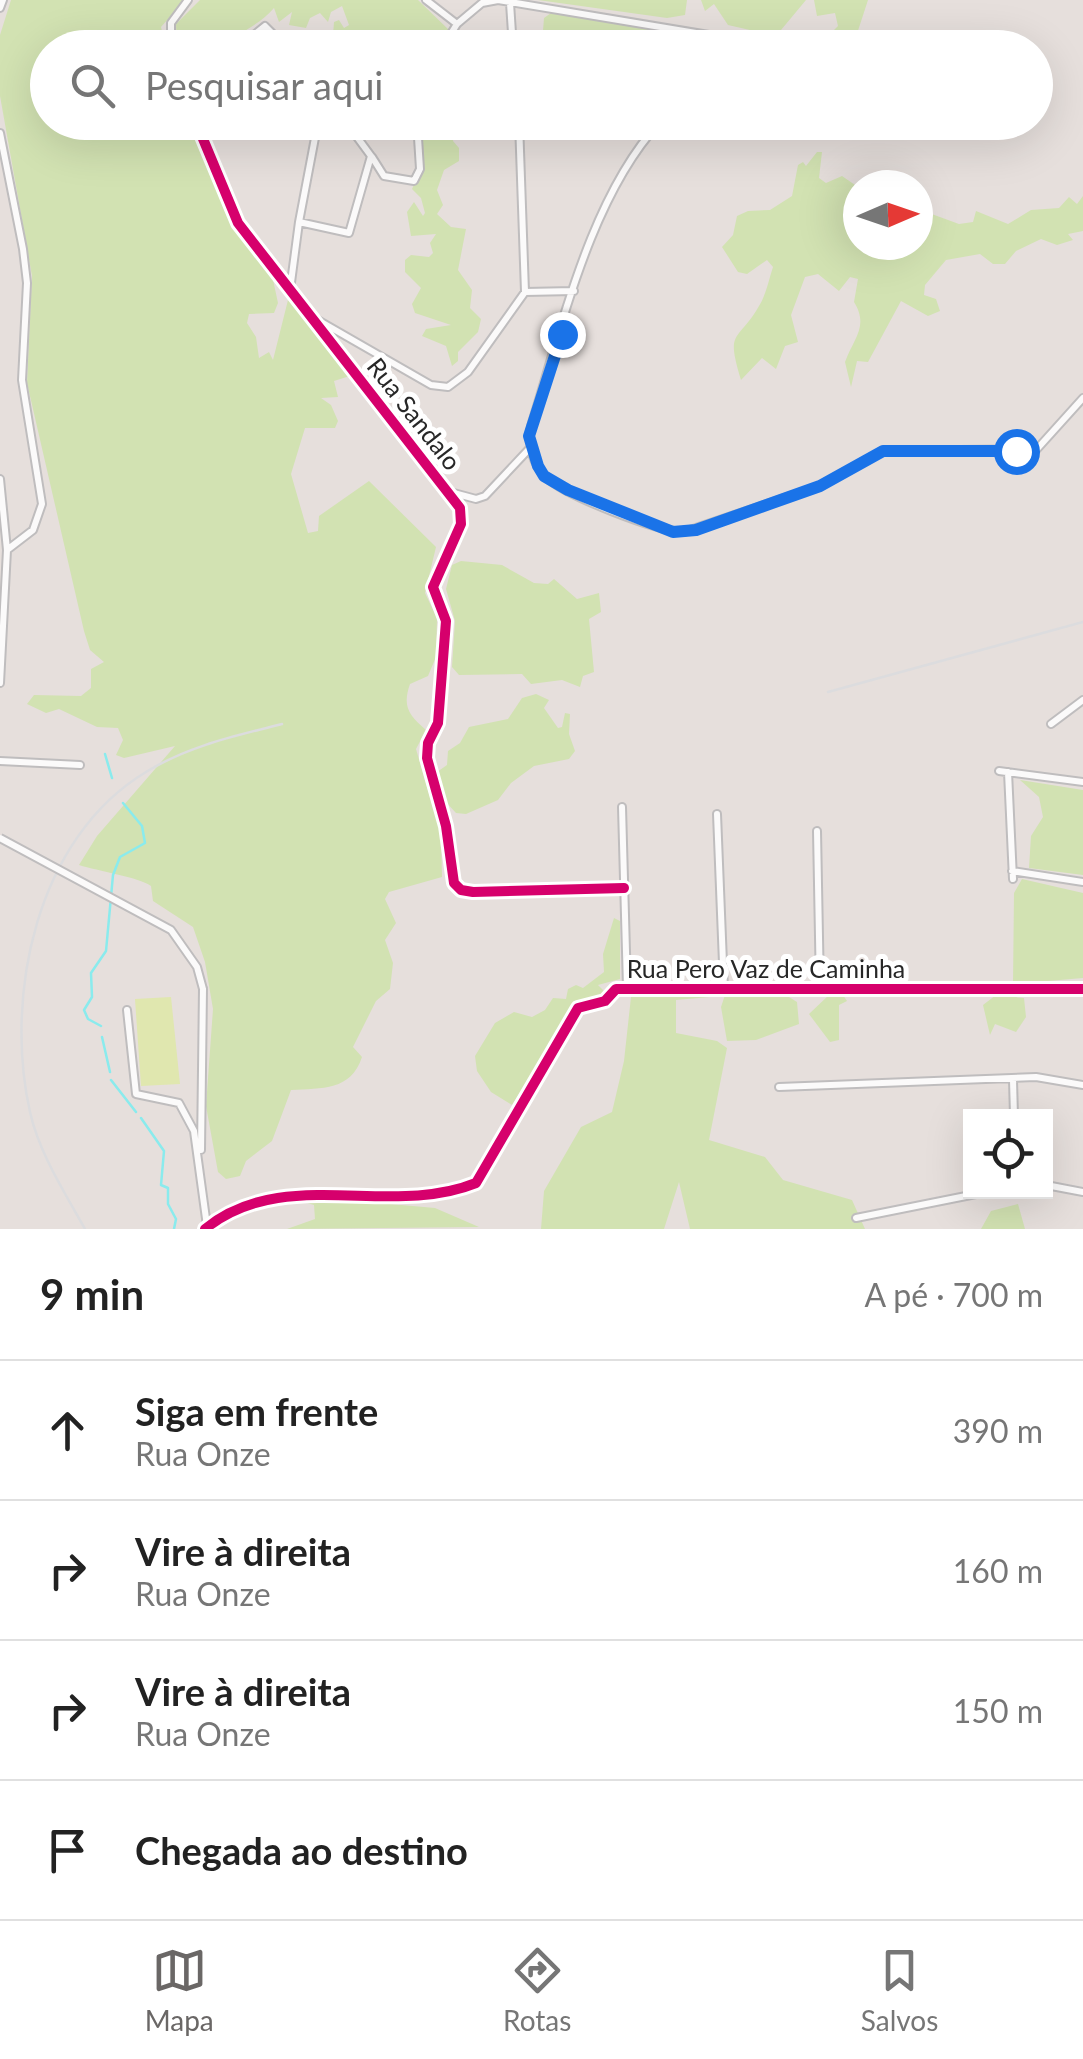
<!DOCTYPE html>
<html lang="pt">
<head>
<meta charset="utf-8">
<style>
  :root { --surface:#fff; --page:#f2f2f2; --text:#222; --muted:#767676; --line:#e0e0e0; --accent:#6a6766 }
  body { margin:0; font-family:Lato,sans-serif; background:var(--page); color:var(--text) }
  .controls { position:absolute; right:30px; bottom:30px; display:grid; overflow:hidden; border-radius:0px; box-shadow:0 10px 40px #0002 }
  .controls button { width:90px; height:90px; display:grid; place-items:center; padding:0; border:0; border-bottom:2px solid var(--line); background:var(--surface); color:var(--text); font:50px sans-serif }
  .compass { position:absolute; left:843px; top:170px; width:90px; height:90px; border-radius:50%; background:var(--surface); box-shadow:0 10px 40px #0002; rotate:88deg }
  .stop { position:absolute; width:30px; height:30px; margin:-22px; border:8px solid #1a73e8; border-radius:50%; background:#fff }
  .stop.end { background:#1a73e8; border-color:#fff; box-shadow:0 2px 10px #0008 }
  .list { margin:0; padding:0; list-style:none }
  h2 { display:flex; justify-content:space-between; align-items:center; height:130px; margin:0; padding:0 40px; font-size:42px }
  h2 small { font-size:32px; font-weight:400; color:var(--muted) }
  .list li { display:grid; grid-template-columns:65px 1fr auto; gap:30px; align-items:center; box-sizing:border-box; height:140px; padding:0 40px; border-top:2px solid var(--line) }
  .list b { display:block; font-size:38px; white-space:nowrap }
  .list p { margin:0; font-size:32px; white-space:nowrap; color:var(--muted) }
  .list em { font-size:32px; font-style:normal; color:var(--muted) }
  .icon { flex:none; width:55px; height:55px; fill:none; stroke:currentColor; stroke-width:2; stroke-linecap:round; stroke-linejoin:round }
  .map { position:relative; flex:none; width:1083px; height:1229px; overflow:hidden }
  .search { position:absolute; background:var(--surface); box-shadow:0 10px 40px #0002; left:30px; right:30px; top:30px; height:110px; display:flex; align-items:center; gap:25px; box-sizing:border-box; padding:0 35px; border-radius:55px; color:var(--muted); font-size:38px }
  .sheet { height:690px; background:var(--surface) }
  nav { display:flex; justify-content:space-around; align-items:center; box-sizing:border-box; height:140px; border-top:2px solid var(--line); background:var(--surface); font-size:28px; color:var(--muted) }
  nav a { display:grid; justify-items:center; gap:5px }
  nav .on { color:var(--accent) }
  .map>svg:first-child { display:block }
  .green { fill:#d2e2b2 }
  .pitch { fill:#e0e7af }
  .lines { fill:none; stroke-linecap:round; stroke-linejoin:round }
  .stream { stroke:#8aebed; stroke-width:2.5 }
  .minor-casing { stroke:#bfbdbe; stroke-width:10 }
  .minor { stroke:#fbfafa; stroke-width:6 }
  .rail { stroke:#dcdcde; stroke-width:2.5 }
  .minor-bridge-casing { stroke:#bfbdbe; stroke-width:10; stroke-linecap:butt }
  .minor-bridge { stroke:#fbfafa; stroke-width:6 }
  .cycleway-casing { stroke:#fff; stroke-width:16 }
  .cycleway { stroke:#d6006c; stroke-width:10 }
  .route { stroke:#1a73e8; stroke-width:12 }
  .labels { text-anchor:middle; stroke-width:10; stroke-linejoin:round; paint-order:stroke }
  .street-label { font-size:25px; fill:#272727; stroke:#fff }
</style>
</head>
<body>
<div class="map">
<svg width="1083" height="1229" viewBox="0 0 1083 1229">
  <rect width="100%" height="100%" fill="#e6dfdc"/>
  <path class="green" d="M11,0H185L161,27L166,47L48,48V122L191,123L225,212L272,275L278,303L274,313L249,314L247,323L256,337L259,358L269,352L273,360L288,300H292L353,375L334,381L338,397L321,398L331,405L338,421L335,428H305L291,474L308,533L318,531L319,516L369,481L436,547L425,593L437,618L436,657L428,676L410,684C402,707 409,715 426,730L416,749L441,835L442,877L389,892L385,899L396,923L385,940L393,963L390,989L376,1001L353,1047L362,1057C351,1091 322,1088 291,1090L272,1141L246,1161L240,1176L226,1179L218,1172L206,1106L213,1009L205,962L193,927L153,901L151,886C138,877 98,871 79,865L97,836L175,746L124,758L116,755L123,740L118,728L97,727L59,709L46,713L27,704L34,695L81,696L91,688V669L104,662L90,650L84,631L27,383L32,276L0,96V35Z
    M200,0H418L449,30L432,47H340L343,35H333L334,22L339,20L344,28L349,25L342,6L331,12L328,22L320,13L310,18L306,28L289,25L292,12L279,22L274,8C259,26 239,31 225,47H177L176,24Z
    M538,0H687L685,15L667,18Z
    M701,0H806L776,36L728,25L714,4L705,11Z
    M814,0H868L853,46L858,47L865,38L871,47H828L827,37L838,26L835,13L817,16Z
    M551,13L747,43L745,48L564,47V33L543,31L544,18Z
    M421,123H456L453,141L459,148V161L444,170L437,190L443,205L437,214L451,227L466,229L458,270L472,290L470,308L481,319L478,332L458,352V361L452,366L446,346L422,336L426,329L451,325L415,313L412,304L421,288L405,272V260L411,255L429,257L433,253L430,243L436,234L411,236L407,212L414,202L423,216L425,213L421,198L412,189L423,165Z
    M817,152H822L819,178L826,183L842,176L858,187V245H918V209L959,224L973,222L976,211L1008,224L1031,210L1059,208L1069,197L1077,204L1083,196V231L1068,234L1073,240L1057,245L1041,239L1016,251L1005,264H993L980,254L946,260L925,285L924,295L936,299L940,311L928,316L901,301L868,362L857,361L851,387L845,362C854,338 869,326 854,302L858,279L850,277L839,291L818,274L805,277L791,315L798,342L785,346L776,369L762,358L741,380C725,328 738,343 759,306C766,295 769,279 773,267L767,260L747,274L738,272L722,247L733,235L737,216L748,211L770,210L792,196L798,165L803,162L806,166Z
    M461,561L502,565L534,583L548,584L554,579L577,599L599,593L601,612L589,619L594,672L583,676L580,687L562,680L531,684L522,674L459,675L452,667L455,621L446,589L452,565Z
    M536,694L549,700L544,708L558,728L562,727L565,713L570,714L569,734L575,751L569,759L534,766L511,783L498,800L466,814L456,813L444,800L437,772L447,765L448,751L460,743L469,727L508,719L522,698Z
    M1020,780L1083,790V875L1029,868L1031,836L1043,817L1039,797Z
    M1022,879L1083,893V978L1013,984L1014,893Z
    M614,918L620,921V979L598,985L607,994L578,1002L512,1105L491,1092L477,1071L475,1056L495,1023L514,1012L532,1017L545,1010L553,998L566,999L568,989L576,985L583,988L604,972L603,954Z
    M714,991L710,997L676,1000V1033L717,1041L727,1048L709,1140L765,1157L783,1180L852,1200L865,1229H690L679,1182L664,1229H541L544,1191L581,1127L612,1112L624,1061L631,997L649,992Z
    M732,992L789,997L797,1002L799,1024L756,1040L727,1041L721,1007L725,995Z
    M830,994L843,995L847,1001L839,1005V1040L830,1042L809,1014Z
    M996,995L1024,998L1026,1017L1016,1032L995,1024L990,1035L983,1005Z
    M312,1197L435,1208L479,1227L287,1229L315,1219L314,1205L297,1200Z
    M1018,1204L1025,1229H981L991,1211Z"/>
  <path class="pitch" d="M171,997L180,1084L141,1086L135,999Z"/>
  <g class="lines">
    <path class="stream" d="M105,754L112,778
      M101,1026L88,1019L84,1010L92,997L91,973L106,951L113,875L120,857L145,843L142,826L123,803
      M102,1037L110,1072
      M111,1080L136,1112
      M141,1118L164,1151L161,1185L168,1188V1204L176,1219L174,1229"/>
    <defs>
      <path id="minor" d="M426,0L457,24L482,3L498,0L787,48
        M510,3L513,48
        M0,8L3,0
        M171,48V23L188,0
        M238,48L265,26L287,48
        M442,48L457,24
        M196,122L238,223L460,508L461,524L433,587L446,621L438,723L428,743L427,758L446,826L454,883L461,890L473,892L624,888
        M660,122C590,197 561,330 531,426C528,445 532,464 546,477C566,496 656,531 684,532L820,486L883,451L1037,449L1083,398
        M0,133L23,249L27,283L22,380L42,504L33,530L7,550
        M372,157L384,176L414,181L420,169L417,122
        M299,222L318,122
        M290,290L299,222L349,233L371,156L346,122
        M525,292L574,291
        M316,319L431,385L448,387L468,372L525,292L519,122
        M0,479L7,550L0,683
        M450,492L476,499L485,496L530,448
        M1051,724L1083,700
        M0,761L80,765
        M999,771L1083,782
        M1008,772L1013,879
        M622,807L627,988
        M717,814L724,988
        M817,831L820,990
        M1012,871L1083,882
        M127,1010L136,1094L179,1103L194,1131L207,1226
        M1013,1080L1014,1116
        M779,1087L1036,1077L1083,1085
        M201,1150L203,989
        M1046,1185L1083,1192
        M856,1218L986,1192
        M205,1229C283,1165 390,1218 476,1183L578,1008L605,1001L616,989H1083"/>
    </defs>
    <use href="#minor" class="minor-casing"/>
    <use href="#minor" class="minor"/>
    <path class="rail" d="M828,692L1083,622
      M85,1229C65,1193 39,1153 30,1112C4,996 36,838 146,772C188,746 235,736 282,724"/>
    <defs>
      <path id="minor-bridge" d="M0,838L171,930L197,967L203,989"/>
    </defs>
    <use href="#minor-bridge" class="minor-bridge-casing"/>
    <use href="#minor-bridge" class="minor-bridge"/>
    <defs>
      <path id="cycleway" d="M196,122L238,223L460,508L461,524L433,587L446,621L438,723L428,743L427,758L446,826L454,883L461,890L473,892L624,888
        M205,1229C283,1165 390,1218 476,1183L578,1008L605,1001L616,989H1083"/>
    </defs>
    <use href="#cycleway" class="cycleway-casing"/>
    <use href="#cycleway" class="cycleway"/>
  </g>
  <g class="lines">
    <path class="route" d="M562,334L529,436L538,466L544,476L568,490L673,532L696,530L820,486L883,451H1016"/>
  </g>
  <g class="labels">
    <g class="street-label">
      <text transform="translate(414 414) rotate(52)" y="9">Rua Sandalo</text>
      <text x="766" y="978">Rua Pero Vaz de Caminha</text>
    </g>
  </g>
</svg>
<div class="controls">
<button><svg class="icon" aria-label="locate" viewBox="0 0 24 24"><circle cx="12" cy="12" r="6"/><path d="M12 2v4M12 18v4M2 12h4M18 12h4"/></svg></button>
</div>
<svg class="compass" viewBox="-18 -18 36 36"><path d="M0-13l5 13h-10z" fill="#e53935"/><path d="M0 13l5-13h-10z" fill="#767676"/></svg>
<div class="stop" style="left:1016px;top:451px"></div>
<div class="stop end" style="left:562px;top:334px"></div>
<div class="search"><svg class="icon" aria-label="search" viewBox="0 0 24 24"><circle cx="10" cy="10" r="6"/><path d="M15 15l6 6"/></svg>Pesquisar aqui</div>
</div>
<section class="sheet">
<h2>9 min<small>A pé · 700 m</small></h2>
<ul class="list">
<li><svg class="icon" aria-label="ahead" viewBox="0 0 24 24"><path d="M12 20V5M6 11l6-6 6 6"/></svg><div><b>Siga em frente</b><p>Rua Onze</p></div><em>390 m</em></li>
<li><svg class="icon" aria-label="right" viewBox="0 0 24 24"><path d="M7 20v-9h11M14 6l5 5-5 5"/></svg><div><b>Vire à direita</b><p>Rua Onze</p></div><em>160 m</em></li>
<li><svg class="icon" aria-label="right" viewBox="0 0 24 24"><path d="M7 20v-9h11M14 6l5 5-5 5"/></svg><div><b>Vire à direita</b><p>Rua Onze</p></div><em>150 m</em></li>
<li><svg class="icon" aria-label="arrive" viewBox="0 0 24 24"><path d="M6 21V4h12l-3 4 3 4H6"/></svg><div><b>Chegada ao destino</b></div></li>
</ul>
</section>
<nav>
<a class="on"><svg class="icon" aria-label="map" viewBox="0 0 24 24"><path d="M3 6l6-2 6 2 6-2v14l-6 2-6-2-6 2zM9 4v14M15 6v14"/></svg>Mapa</a>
<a><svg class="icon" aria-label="directions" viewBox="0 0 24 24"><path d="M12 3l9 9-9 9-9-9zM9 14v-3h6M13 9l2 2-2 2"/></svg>Rotas</a>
<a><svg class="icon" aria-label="saved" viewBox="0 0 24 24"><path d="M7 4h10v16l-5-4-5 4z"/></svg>Salvos</a>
</nav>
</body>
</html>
